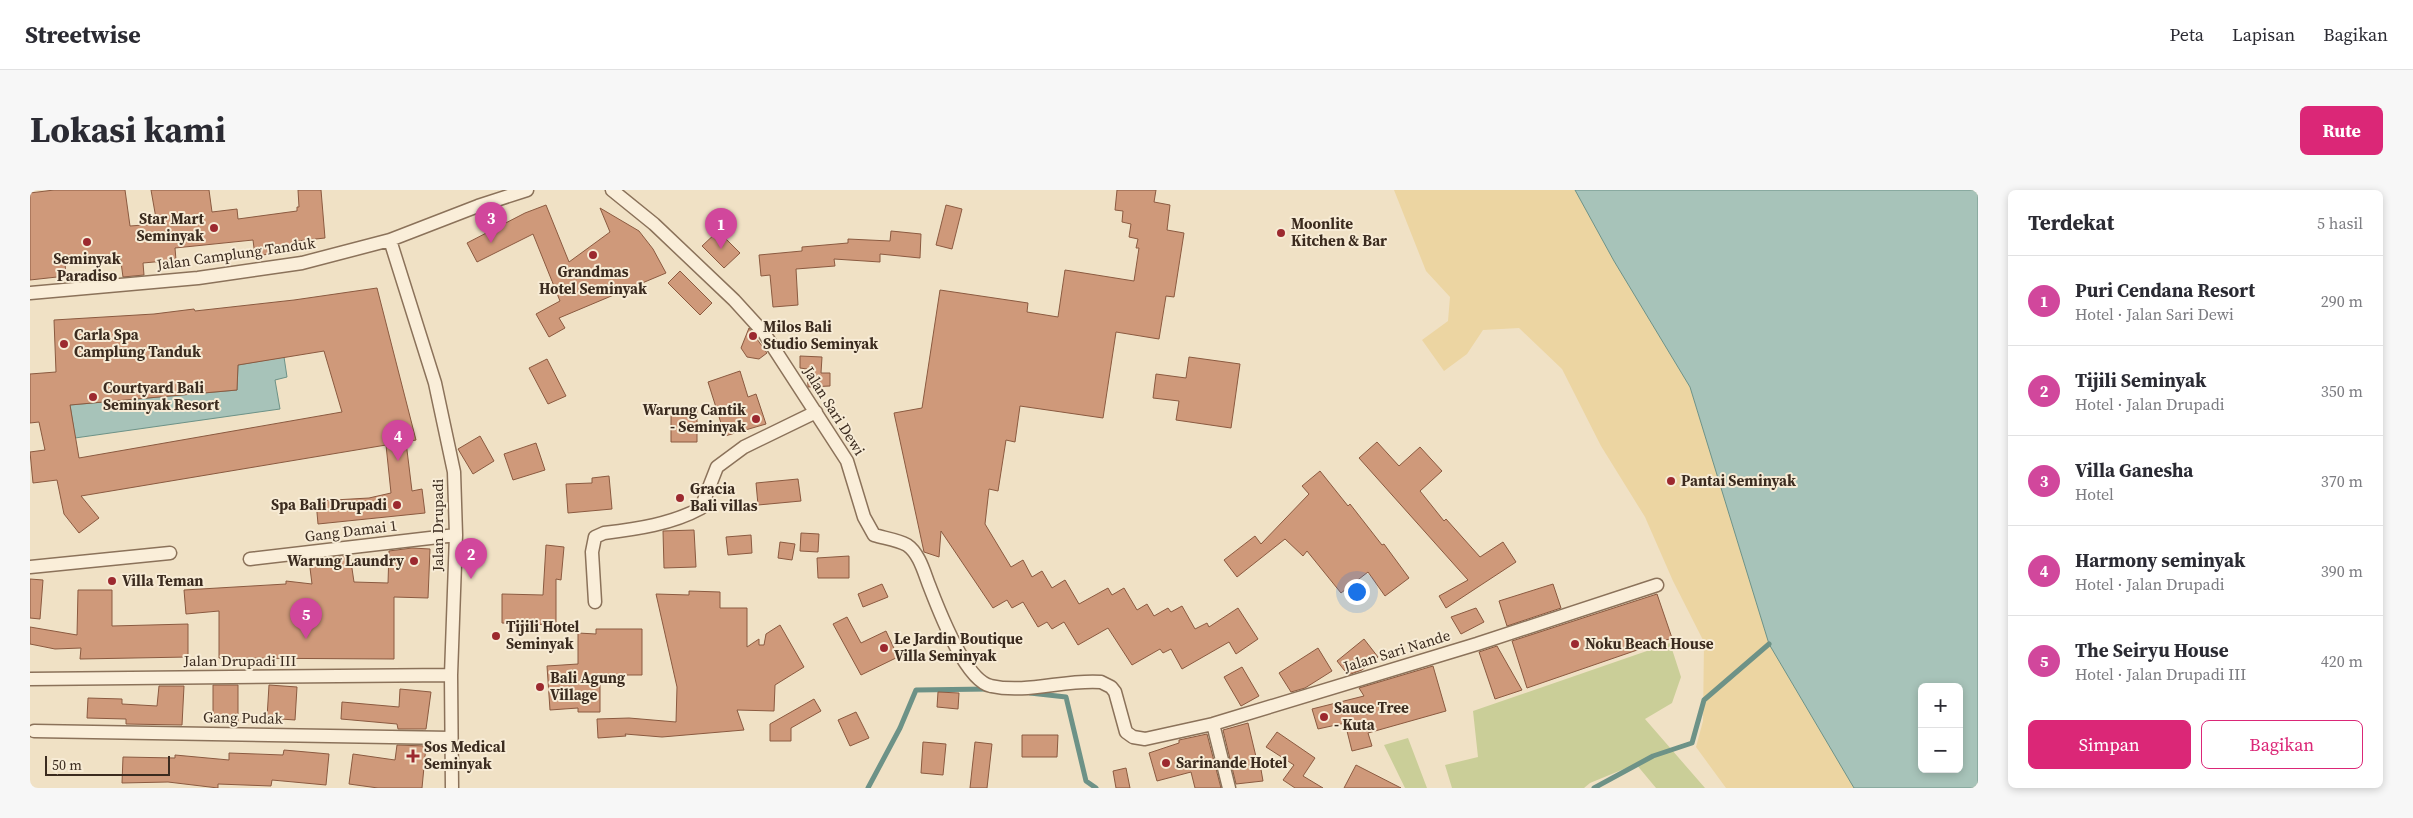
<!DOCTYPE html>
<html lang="id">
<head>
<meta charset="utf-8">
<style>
  :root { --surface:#fff; --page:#f7f7f7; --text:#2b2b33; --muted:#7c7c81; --line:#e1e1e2; --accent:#db2777 }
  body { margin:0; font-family:"Source Serif 4",serif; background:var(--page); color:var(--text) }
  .controls { position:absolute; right:15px; bottom:15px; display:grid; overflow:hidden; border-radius:8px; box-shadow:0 2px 8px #0003 }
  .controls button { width:45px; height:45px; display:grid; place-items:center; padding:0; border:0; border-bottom:1px solid var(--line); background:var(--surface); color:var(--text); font:25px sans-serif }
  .scale { position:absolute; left:15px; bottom:12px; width:125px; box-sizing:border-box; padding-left:5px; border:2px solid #3b2b1f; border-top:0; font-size:14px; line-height:18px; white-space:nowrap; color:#3b2b1f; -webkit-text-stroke:4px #f7ebd5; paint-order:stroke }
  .you { position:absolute; left:1326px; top:401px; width:18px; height:18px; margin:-12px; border:4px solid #fff; border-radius:50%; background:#1a73e8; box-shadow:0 0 0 8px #1a73e833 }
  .badge { display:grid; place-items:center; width:32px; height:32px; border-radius:50%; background:var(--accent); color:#fff; font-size:16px; font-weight:700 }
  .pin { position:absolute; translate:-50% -41px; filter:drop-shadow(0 1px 2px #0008) }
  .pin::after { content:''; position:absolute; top:26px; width:18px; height:15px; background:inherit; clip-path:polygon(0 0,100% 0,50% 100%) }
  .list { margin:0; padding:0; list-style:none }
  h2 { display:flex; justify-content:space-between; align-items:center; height:65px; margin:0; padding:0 20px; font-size:21px }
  h2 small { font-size:16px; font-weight:400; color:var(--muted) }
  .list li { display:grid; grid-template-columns:32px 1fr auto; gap:15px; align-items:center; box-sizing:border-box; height:90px; padding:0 20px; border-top:1px solid var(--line) }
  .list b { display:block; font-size:19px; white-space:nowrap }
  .list p { margin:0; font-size:16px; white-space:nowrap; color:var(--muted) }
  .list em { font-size:16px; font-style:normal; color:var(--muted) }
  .actions { display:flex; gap:10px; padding:15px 20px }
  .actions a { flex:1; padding:11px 0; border:1px solid var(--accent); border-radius:8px; text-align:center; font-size:18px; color:var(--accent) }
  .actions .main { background:var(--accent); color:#fff }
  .map { position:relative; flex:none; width:1948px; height:598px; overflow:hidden; border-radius:8px }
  header { display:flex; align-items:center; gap:30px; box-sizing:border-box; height:70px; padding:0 25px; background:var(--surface); border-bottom:1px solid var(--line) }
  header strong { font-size:24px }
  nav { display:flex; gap:28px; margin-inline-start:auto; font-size:18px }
  .intro { display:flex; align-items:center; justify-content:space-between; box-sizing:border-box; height:120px; padding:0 30px }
  h1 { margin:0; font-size:35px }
  .button { padding:12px 22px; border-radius:8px; background:var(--accent); color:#fff; font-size:18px; font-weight:700 }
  main { display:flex; gap:30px; padding:0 30px }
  aside { flex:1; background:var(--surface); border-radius:8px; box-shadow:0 2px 8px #0003 }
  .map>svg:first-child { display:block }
  .green { fill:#cace98 }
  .sand { fill:#ecd5a2 }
  .water { fill:#a7c3b9; stroke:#6d9287; fill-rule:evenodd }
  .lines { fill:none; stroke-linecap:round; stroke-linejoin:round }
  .stream { stroke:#6d9287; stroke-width:5 }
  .building { fill:#cf997a; stroke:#8b5a40; fill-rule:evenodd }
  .minor-casing { stroke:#8b725a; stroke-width:15 }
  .minor { stroke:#faeed9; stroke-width:12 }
  .poi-dot { fill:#9c292f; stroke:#f7ebd5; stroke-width:2 }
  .labels { text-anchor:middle; stroke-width:4; stroke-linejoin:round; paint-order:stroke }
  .poi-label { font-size:15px; font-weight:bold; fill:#3b2b1f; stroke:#f7ebd5; text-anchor:start }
  .street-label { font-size:15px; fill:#3b2b1f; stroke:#f7ebd5 }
</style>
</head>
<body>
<header>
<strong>Streetwise</strong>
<nav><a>Peta</a><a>Lapisan</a><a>Bagikan</a></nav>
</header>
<div class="intro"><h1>Lokasi kami</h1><a class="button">Rute</a></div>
<main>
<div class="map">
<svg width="1948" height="598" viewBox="0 0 1948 598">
  <rect width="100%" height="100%" fill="#f0e1c5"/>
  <path class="green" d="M1640,453L1651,487L1642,513L1615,529L1675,598H1626L1606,574L1560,593L1554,598H1422L1415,575L1448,567L1443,521Z
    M1378,548L1397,598H1375L1354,555Z"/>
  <path class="sand" d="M1364,0H1545L1584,71L1660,197L1739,454L1824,598H1696L1666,557L1673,531L1674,452L1643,391L1615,327L1571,256L1532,179L1489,138L1453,140L1437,164L1414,181L1392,150L1418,131L1420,107L1396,81Z"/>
  <path class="water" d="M1545,0H1948V598H1824L1739,454L1660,197L1584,71ZM1892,497H1929V579H1892Z
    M254,167L257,187L245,190L250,219L45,248L40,215L207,200L208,175Z"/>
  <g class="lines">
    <path class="stream" d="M1000,503L1036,507L1056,591L1066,598
      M838,598L870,538L886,500L959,499
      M1564,598L1623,566L1662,553L1674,510L1739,454"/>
  </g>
  <path class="building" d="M24,0H95L100,36L127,34L121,0H179L182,22L207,19L208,29L267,21V17H269L268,0H291L295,48L267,51L269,60L225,66L223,50L145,58L146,70L113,73L114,85L93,87L90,65L35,73L36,86L0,90V3Z
    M1087,0H1126L1124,12L1140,15L1137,40L1154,43L1144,107L1136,106L1129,149L1086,142L1073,228L990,216L985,252L976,250L968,301L959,299L955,334L981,377L993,370L1002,387L1012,381L1022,398L1035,390L1049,414L1078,398L1082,405L1094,398L1107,420L1117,414L1124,426L1138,418L1141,422L1152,416L1165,439L1177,433L1179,437L1208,418L1228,449L1206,464L1199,452L1152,479L1141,459L1133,463L1130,459L1102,475L1078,438L1048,455L1034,432L1022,439L1017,432L1008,437L993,412L982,418L977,410L963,418L911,341L909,367L894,362L864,223L892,218L910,100L998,113L997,122L1028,127L1035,80L1104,91L1109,58H1106L1108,49L1099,47L1101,34L1092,32L1093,21L1085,20Z
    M516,15L539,72L580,42L570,18L609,41L623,59L636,83L529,128L535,138L519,147L506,124L530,111L503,44L447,72L437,53L495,23Z
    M916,15L932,19L922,59L906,55Z
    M688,41L710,63L694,78L672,56Z
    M861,41L891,44L890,68L850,64V72L804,69L805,76L766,79L768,115L743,117L740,85L731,86L729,65L772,61V57L818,53V49L860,51Z
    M650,81L682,113L670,125L638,93Z
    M347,98L386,250L376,252L382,301L392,299L395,323L288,334L286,311L339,308L361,303L356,255L51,306L69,328L49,343L34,324L27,290L3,293L0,262L15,260L9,232L0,233V184L26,182L24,130L124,124L164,119L165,121L264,110ZM294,161L312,222L49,268L40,215L207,200L208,175Z
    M719,138L737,163L729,169L717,167L711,158Z
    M770,166L792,167L791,183H800V196L778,197L777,179L770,178Z
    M1159,167L1210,174L1201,238L1146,230L1149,211L1123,208L1126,184L1156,188Z
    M517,169L536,206L518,214L499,178Z
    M710,181L718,207L726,204L736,234L695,246L678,192Z
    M641,217H667V252H641Z
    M450,246L464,271L443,284L428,259Z
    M1347,252L1369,276L1390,257L1412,281L1390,301L1414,331L1416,329L1450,367L1473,352L1486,372L1416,418L1409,406L1438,390L1329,268Z
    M506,253L515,280L483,290L474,264Z
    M1290,281L1318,316L1320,314L1352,355L1354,354L1379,388L1355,406L1338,382L1311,403L1277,361L1273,366L1255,349L1207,387L1194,370L1225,346L1231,354L1279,304L1272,296Z
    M579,286L582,319L538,323L536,294L562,293V288Z
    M768,289L771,311L728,315L726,293Z
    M664,340L666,377L634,378L633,341Z
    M771,343L789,344L788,362L770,361Z
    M721,345L722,363L698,365L696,347Z
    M750,352L765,354L762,370L748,368Z
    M516,355L534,357L531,390L526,389V435L472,433V404L513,405Z
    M382,358L400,359L398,408L364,407V469L189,468V421L156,424L154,400L256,394V391L282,394L279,370L320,365L324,392L358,393L359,361Z
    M819,366V388H788L787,368Z
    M0,389L13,390L10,429L0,428Z
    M852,394L858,407L833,417L828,404Z
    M1523,394L1531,418L1477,436L1469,411Z
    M48,400H82V436L158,434V467L50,469L51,458L25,459L0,454V437L47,445Z
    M659,401L690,402V418H717V457L729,449V455H734L736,444L750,435L774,477L745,495L744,521L707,520L714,540L632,547L595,544L596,546L568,548L567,529L599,528L646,532L647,497L626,404L659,405Z
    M1627,404L1642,448L1497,498L1482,451Z
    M1446,418L1454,432L1431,444L1421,427Z
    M817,427L831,453L856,441L868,467L831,485L803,434Z
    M566,439H612V485H570V522H548V518L520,520L517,476L548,474V443L566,444Z
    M1334,449L1348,467L1332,480L1318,485L1307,471Z
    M1467,456L1492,500L1465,509L1449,462Z
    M1288,458L1302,481L1275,498L1261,502L1249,483Z
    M1403,476L1416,521L1338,543L1342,556L1322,561L1315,533L1288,539L1282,519L1334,506L1329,498Z
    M1212,477L1229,506L1211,516L1194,487Z
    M183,495H208V533H183Z
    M239,495L267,497L265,530L237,528Z
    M129,496H154L152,535L96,534V529L57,528L58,508L92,509V514L127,516Z
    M370,499L401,502L396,539H368L367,534L311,529L312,512L369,517Z
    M908,502L929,503L928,519L907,517Z
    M784,509L791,521L761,538V551H740V534Z
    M826,522L839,548L820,556L808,530Z
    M1218,533L1227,571L1229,568L1233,591L1206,594L1193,540Z
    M1247,542L1285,568L1273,586L1293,598H1265L1253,590L1264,575L1236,557Z
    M1177,544L1191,598H1165L1161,582L1127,591L1119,563L1149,553V550Z
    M992,545H1028L1027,567H992Z
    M893,552L916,554L913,585L891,583Z
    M945,552L962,554L957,598H940Z
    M367,555L396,556L392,598H348L319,594L323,564L365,570Z
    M254,560L299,564L296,595L242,590L241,596L188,594V598L138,592L92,593L93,567L145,568V565L199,570V563L253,565Z
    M1326,575L1371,598H1314Z
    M1096,578L1100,598H1086L1083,581Z"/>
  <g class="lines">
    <defs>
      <path id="minor" d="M582,0L624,34L704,110L734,143L817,271L834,327L844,345C854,348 868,350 877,355C889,363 894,382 899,395C908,418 935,491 961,496C997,504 1035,489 1071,492L1081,497L1085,502L1096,542L1103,547L1115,549L1183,534L1447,454L1627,395
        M360,50L405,193L424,282L426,345L421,485L422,598
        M0,103L168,88L272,73L360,50L448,16L497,0
        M220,369L426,345
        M0,377L140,363
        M565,412L562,362L565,347L574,343C607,339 642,334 671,318L687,277L714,257L786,222
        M0,489L421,485
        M1183,534L1199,598
        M4,541L421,548"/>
    </defs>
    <use href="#minor" class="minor-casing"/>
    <use href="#minor" class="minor"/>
  </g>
  <g class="poi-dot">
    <circle cx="184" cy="38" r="5"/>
    <circle cx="1251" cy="43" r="5"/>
    <circle cx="57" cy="52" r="5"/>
    <circle cx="563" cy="65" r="5"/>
    <circle cx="723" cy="146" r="5"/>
    <circle cx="34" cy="154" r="5"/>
    <circle cx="63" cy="207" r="5"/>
    <circle cx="726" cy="229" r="5"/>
    <circle cx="1641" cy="291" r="5"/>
    <circle cx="650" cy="308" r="5"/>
    <circle cx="367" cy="315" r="5"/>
    <circle cx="384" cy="371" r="5"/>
    <circle cx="82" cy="391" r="5"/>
    <circle cx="466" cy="446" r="5"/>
    <circle cx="1545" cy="454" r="5"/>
    <circle cx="854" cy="458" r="5"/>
    <circle cx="510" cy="497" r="5"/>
    <circle cx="1294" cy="527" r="5"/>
    <path d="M380.5 558.5h5v5h5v5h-5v5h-5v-5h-5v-5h5z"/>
    <circle cx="1136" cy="573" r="5"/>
  </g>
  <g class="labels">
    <g class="poi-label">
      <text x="174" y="34" text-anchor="end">Star Mart<tspan x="174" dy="17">Seminyak</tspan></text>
      <text x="1261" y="39">Moonlite<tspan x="1261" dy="17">Kitchen &amp; Bar</tspan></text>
      <text x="57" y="74" text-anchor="middle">Seminyak<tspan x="57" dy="17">Paradiso</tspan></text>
      <text x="563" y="87" text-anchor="middle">Grandmas<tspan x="563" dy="17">Hotel Seminyak</tspan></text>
      <text x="733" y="142">Milos Bali<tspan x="733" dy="17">Studio Seminyak</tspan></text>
      <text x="44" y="150">Carla Spa<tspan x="44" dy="17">Camplung Tanduk</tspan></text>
      <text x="73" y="203">Courtyard Bali<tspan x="73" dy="17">Seminyak Resort</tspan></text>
      <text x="716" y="225" text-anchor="end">Warung Cantik<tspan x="716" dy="17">- Seminyak</tspan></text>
      <text x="1651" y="296">Pantai Seminyak</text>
      <text x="660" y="304">Gracia<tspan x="660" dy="17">Bali villas</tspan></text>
      <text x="357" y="320" text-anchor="end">Spa Bali Drupadi</text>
      <text x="374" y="376" text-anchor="end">Warung Laundry</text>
      <text x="92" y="396">Villa Teman</text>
      <text x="476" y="442">Tijili Hotel<tspan x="476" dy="17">Seminyak</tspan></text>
      <text x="864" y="454">Le Jardin Boutique<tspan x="864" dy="17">Villa Seminyak</tspan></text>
      <text x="1555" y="459">Noku Beach House</text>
      <text x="520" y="493">Bali Agung<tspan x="520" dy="17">Village</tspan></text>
      <text x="1304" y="523">Sauce Tree<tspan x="1304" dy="17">- Kuta</tspan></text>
      <text x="394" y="562">Sos Medical<tspan x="394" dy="17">Seminyak</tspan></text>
      <text x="1146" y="578">Sarinande Hotel</text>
    </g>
    <g class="street-label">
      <text transform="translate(206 64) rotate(-8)" y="5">Jalan Camplung Tanduk</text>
      <text transform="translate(804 221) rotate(58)" y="5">Jalan Sari Dewi</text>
      <text transform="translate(408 335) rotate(-90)" y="5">Jalan Drupadi</text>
      <text transform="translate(321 341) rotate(-7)" y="5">Gang Damai 1</text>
      <text transform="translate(1367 461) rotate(-17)" y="5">Jalan Sari Nande</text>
      <text x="210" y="476">Jalan Drupadi III</text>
      <text transform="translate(213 528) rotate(1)" y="5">Gang Pudak</text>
    </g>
  </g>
</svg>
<div class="controls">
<button>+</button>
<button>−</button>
</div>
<div class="scale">50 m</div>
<div class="you"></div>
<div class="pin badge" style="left:691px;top:59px;background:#d1479c">1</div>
<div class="pin badge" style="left:441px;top:389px;background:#d1479c">2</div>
<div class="pin badge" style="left:461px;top:53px;background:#d1479c">3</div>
<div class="pin badge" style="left:368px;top:271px;background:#d1479c">4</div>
<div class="pin badge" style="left:276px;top:449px;background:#d1479c">5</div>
</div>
<aside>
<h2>Terdekat<small>5 hasil</small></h2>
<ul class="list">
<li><span class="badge" style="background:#d1479c">1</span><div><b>Puri Cendana Resort</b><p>Hotel · Jalan Sari Dewi</p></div><em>290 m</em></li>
<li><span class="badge" style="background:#d1479c">2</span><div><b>Tijili Seminyak</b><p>Hotel · Jalan Drupadi</p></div><em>350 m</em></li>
<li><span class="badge" style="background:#d1479c">3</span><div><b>Villa Ganesha</b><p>Hotel</p></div><em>370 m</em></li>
<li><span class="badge" style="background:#d1479c">4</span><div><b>Harmony seminyak</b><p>Hotel · Jalan Drupadi</p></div><em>390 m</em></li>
<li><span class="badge" style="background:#d1479c">5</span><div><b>The Seiryu House</b><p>Hotel · Jalan Drupadi III</p></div><em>420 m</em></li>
</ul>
<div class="actions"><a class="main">Simpan</a><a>Bagikan</a></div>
</aside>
</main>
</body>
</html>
